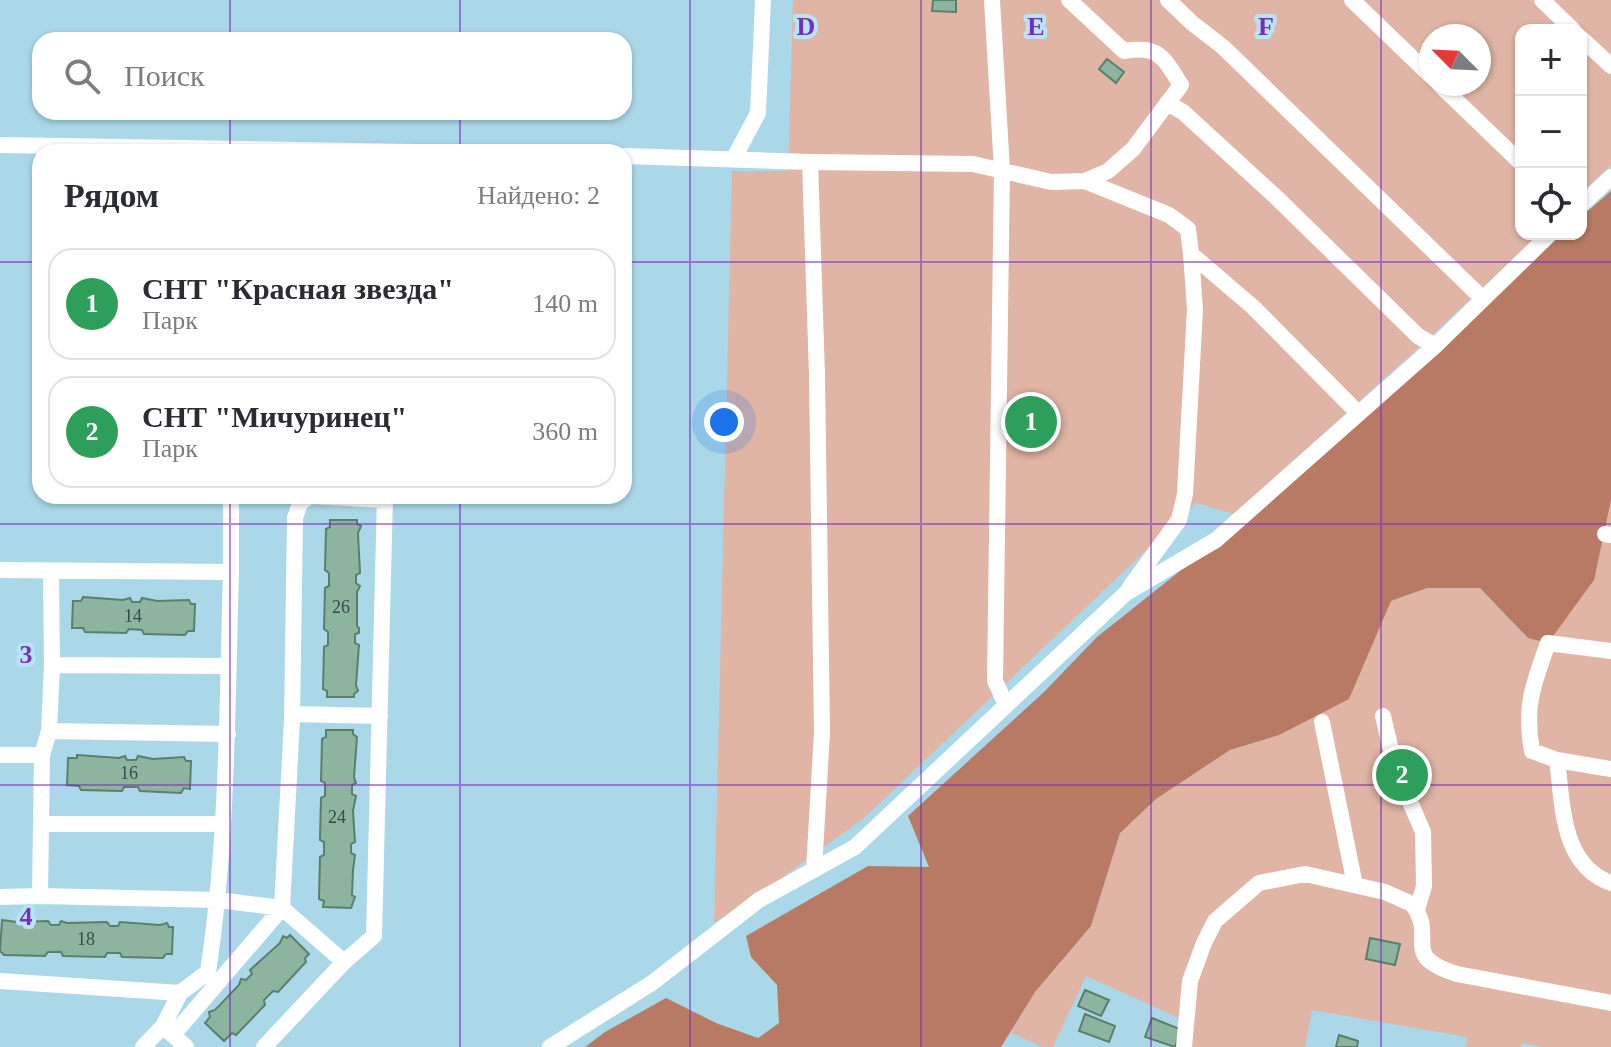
<!DOCTYPE html>
<html lang="ru">
<head>
<meta charset="utf-8">
<style>
  :root { --surface:#fff; --page:#f2f2f3; --text:#2b2b33; --muted:#7c7c81; --line:#e1e1e2; --accent:#a23d0f }
  body { margin:0; font-family:"Times New Roman",serif; background:var(--page); color:var(--text) }
  .controls { position:absolute; right:24px; top:24px; display:grid; overflow:hidden; border-radius:16px; box-shadow:0 2px 6px #0004 }
  .controls button { width:72px; height:72px; display:grid; place-items:center; padding:0; border:0; border-bottom:2px solid var(--line); background:var(--surface); color:var(--text); font:40px sans-serif }
  .compass { position:absolute; left:1419px; top:24px; width:72px; height:72px; border-radius:50%; background:var(--surface); box-shadow:0 2px 6px #0004; rotate:294deg }
  .you { position:absolute; left:724px; top:422px; width:28px; height:28px; margin:-20px; border:6px solid #fff; border-radius:50%; background:#1a73e8; box-shadow:0 0 0 12px #1a73e833 }
  .badge { display:grid; place-items:center; width:52px; height:52px; border-radius:50%; background:var(--accent); color:#fff; font-size:26px; font-weight:700 }
  .pin { position:absolute; translate:-50% -50%; border:4px solid #fff; box-shadow:0 2px 8px #0006 }
  .list { margin:0; padding:0; list-style:none }
  h2 { display:flex; justify-content:space-between; align-items:center; height:104px; margin:0; padding:0 32px; font-size:34px }
  h2 small { font-size:26px; font-weight:400; color:var(--muted) }
  .list li { display:grid; grid-template-columns:52px 1fr auto; gap:24px; align-items:center; box-sizing:border-box; height:112px; margin:0 16px 16px; padding:0 16px; border:2px solid var(--line); border-radius:24px }
  .list b { display:block; font-size:30px; white-space:nowrap }
  .list p { margin:0; font-size:26px; white-space:nowrap; color:var(--muted) }
  .list em { font-size:26px; font-style:normal; color:var(--muted) }
  .icon { flex:none; width:44px; height:44px; fill:none; stroke:currentColor; stroke-width:2; stroke-linecap:round; stroke-linejoin:round }
  .map { position:relative; flex:none; width:1611px; height:1047px; overflow:hidden }
  .search { position:absolute; background:var(--surface); box-shadow:0 2px 6px #0004; left:32px; top:32px; width:600px; height:88px; display:flex; align-items:center; gap:20px; box-sizing:border-box; padding:0 28px; border-radius:24px; color:var(--muted); font-size:30px }
  .panel { position:absolute; background:var(--surface); box-shadow:0 2px 6px #0004; left:32px; top:144px; width:600px; height:360px; border-radius:24px }
  .map>svg:first-child { display:block }
  .green { fill:#e0b5a5; fill-rule:evenodd }
  .forest { fill:#b87a64 }
  .building { fill:#8db49f; stroke:#5a7f6c; stroke-width:2 }
  .lines { fill:none; stroke-linecap:round; stroke-linejoin:round }
  .minor { stroke:#fff; stroke-width:16 }
  .grid { fill:none; stroke:#7b2cbf; stroke-width:2; stroke-opacity:0.55 }
  .labels { text-anchor:middle; stroke-width:8; stroke-linejoin:round; paint-order:stroke }
  .number-label { font-size:18px; fill:#344c4b }
  .grid-label { font-size:26px; text-anchor:middle; font-weight:bold; fill:#7b2cbf; stroke:#b8e5f5; stroke-width:8; stroke-linejoin:round; paint-order:stroke }
</style>
</head>
<body>
<div class="map">
<svg width="1611" height="1047" viewBox="0 0 1611 1047">
  <rect width="100%" height="100%" fill="#abd8e8"/>
  <path class="green" d="M793,0H1611V165L1581,194V30H1521V234H1539L1426,341L1234,514L1196,503L864,818L776,882L714,923L732,171H788ZM1431,36H1479V84H1431Z
    M1611,500V1047H1542L1522,1043L1521,1047H1466L1467,1037L1312,1010L1305,1047H1191L1192,1024L1086,976L1053,1047H1042L1010,1032L1035,992L1091,926L1120,833L1156,799L1230,750L1279,735L1383,617L1391,601L1427,588H1480L1527,638Z"/>
  <path class="forest" d="M1611,191V500L1594,580L1548,643L1528,638L1480,588H1427L1391,601L1349,699L1279,735L1230,750L1156,799L1120,833L1091,926L1035,992L1001,1047H585L605,1032L666,998L716,1023L758,1038L779,1023L777,985L751,957L746,936L868,866L929,867L908,816L1044,692L1097,637L1224,536L1562,234H1581V217Z"/>
  <path class="building" d="M933,0H956V12L932,11Z
    M1107,59L1124,72L1116,83L1099,69Z
    M330,520H357V524L361,526L358,533L360,573L356,575V583L360,586L357,592V626L359,628V633L355,634V643L359,645L356,685L358,691L354,694V697H327V691L323,689L324,647L328,645V632L324,629L325,588L329,586V573L325,570L326,529L330,527Z
    M83,597L123,600L130,598L132,602H140L142,598L157,601L189,600L191,604H195L194,631H188L185,635L144,634L142,630L129,629L126,633L85,632L83,628H72L73,601H81Z
    M326,730H353V734L357,737L354,777L356,783L352,785V794L356,796L353,811L355,842L351,844V853L355,855L353,870L352,895L355,897L351,908L323,907L324,901L319,899L320,857L324,855V842L320,840L321,798L325,796V783L321,781L322,739L326,737Z
    M77,755L119,758L125,756L127,760H136L138,756L153,759L184,757L186,761H191L190,789L184,788L181,793L140,791L138,787H124L122,791L81,790L79,786L67,785L68,758H77Z
    M2,920L17,922L48,921L51,925H59L61,921L67,923L107,922L110,926H118L120,922L160,925L167,923L169,927H173L172,954H166L163,958L122,957L120,953H107L105,957L63,956L61,952H48L45,956L4,955L0,951Z
    M290,935L309,954L305,958L306,962L278,992L273,991L264,1000L265,1005L236,1035L232,1033L224,1041L205,1023L210,1017L209,1012L215,1010L239,985L241,979L246,980L252,974L250,970L280,943L283,936L287,938Z
    M1370,938L1400,944L1395,965L1366,959Z
    M1085,990L1109,1000L1101,1016L1078,1006Z
    M1085,1014L1115,1026L1109,1042L1079,1031Z
    M1152,1018L1182,1030L1175,1047L1145,1037Z
    M1339,1035L1358,1041L1357,1047H1336Z"/>
  <g class="lines">
    <path class="minor" d="M992,0L1002,170L995,681L1006,705
      M1168,0L1192,23L1223,47L1483,299
      M1352,0L1431,76
      M1542,0L1573,30
      M1581,38L1611,66
      M1439,84L1521,163
      M1167,103L1183,112L1278,199L1418,336L1435,346
      M0,145L420,152
      M624,156L810,162L973,164L1051,182L1085,181L1108,171L1133,149L1181,85C1163,57 1159,45 1124,51L1069,0
      M734,158L758,113L763,0
      M810,162L817,375L822,732L814,870
      M1085,181L1169,215L1188,229L1191,254L1253,307L1358,413
      M1581,205L1611,177
      M1605,534L1611,535
      M0,570L231,572C227,705 228,839 208,972L180,993L0,981
      M51,572L52,665L49,731L42,755L40,896L218,900L282,908L344,962L264,1047
      M231,572V496
      M1130,587L1179,520L1185,494L1195,309L1191,254
      M1611,651L1548,643C1533,685 1524,706 1532,751L1557,760C1563,805 1561,865 1611,883
      M52,665L228,666
      M292,714L380,716
      M1383,716L1395,767L1423,832L1424,886L1417,910
      M1322,722L1355,885
      M49,731L228,734
      M0,755H42
      M1557,760L1611,769
      M42,824H222
      M0,897L40,896
      M344,962L374,936L385,496
      M180,993L163,1026L186,1047
      M173,1035L282,908L292,720L295,518L300,503L310,496L385,500
      M143,1047L163,1026
      M550,1047L652,983L759,900L855,847L1126,593L1216,540L1435,346L1550,234
      M1184,1047L1190,981L1204,943L1215,921L1259,883L1305,874L1385,892L1412,904C1439,939 1397,955 1457,974L1611,1003"/>
  </g>
  <path class="grid" d="M230,0V40M460,0V40M690,0V1047M921,0V1047M1151,0V1047M1381,0V1047M230,112V152M460,112V152M0,262H40M624,262H1611M230,496V1047M460,496V1047M0,524H1611M0,785H1611"/>
  <g class="labels">
    <g class="number-label">
      <text x="341" y="613">26</text>
      <text x="133" y="622">14</text>
      <text x="129" y="779">16</text>
      <text x="337" y="823">24</text>
      <text x="86" y="945">18</text>
    </g>
  </g>
  <g class="grid-label">
    <text x="806" y="35">D</text>
    <text x="1036" y="35">E</text>
    <text x="1266" y="35">F</text>
    <text x="26" y="663">3</text>
    <text x="26" y="925">4</text>
  </g>
</svg>
<div class="controls">
<button>+</button>
<button>−</button>
<button><svg class="icon" aria-label="locate" viewBox="0 0 24 24"><circle cx="12" cy="12" r="6"/><path d="M12 2v4M12 18v4M2 12h4M18 12h4"/></svg></button>
</div>
<svg class="compass" viewBox="-18 -18 36 36"><path d="M0-13l5 13h-10z" fill="#e53935"/><path d="M0 13l5-13h-10z" fill="#7c7c81"/></svg>
<div class="you"></div>
<div class="pin badge" style="left:1031px;top:422px;background:#2e9e5b">1</div>
<div class="pin badge" style="left:1402px;top:775px;background:#2e9e5b">2</div>
<div class="search"><svg class="icon" aria-label="search" viewBox="0 0 24 24"><circle cx="10" cy="10" r="6"/><path d="M15 15l6 6"/></svg>Поиск</div>
<section class="panel">
<h2>Рядом<small>Найдено: 2</small></h2>
<ul class="list">
<li><span class="badge" style="background:#2e9e5b">1</span><div><b>СНТ &quot;Красная звезда&quot;</b><p>Парк</p></div><em>140 m</em></li>
<li><span class="badge" style="background:#2e9e5b">2</span><div><b>СНТ &quot;Мичуринец&quot;</b><p>Парк</p></div><em>360 m</em></li>
</ul>
</section>
</div>
</body>
</html>
